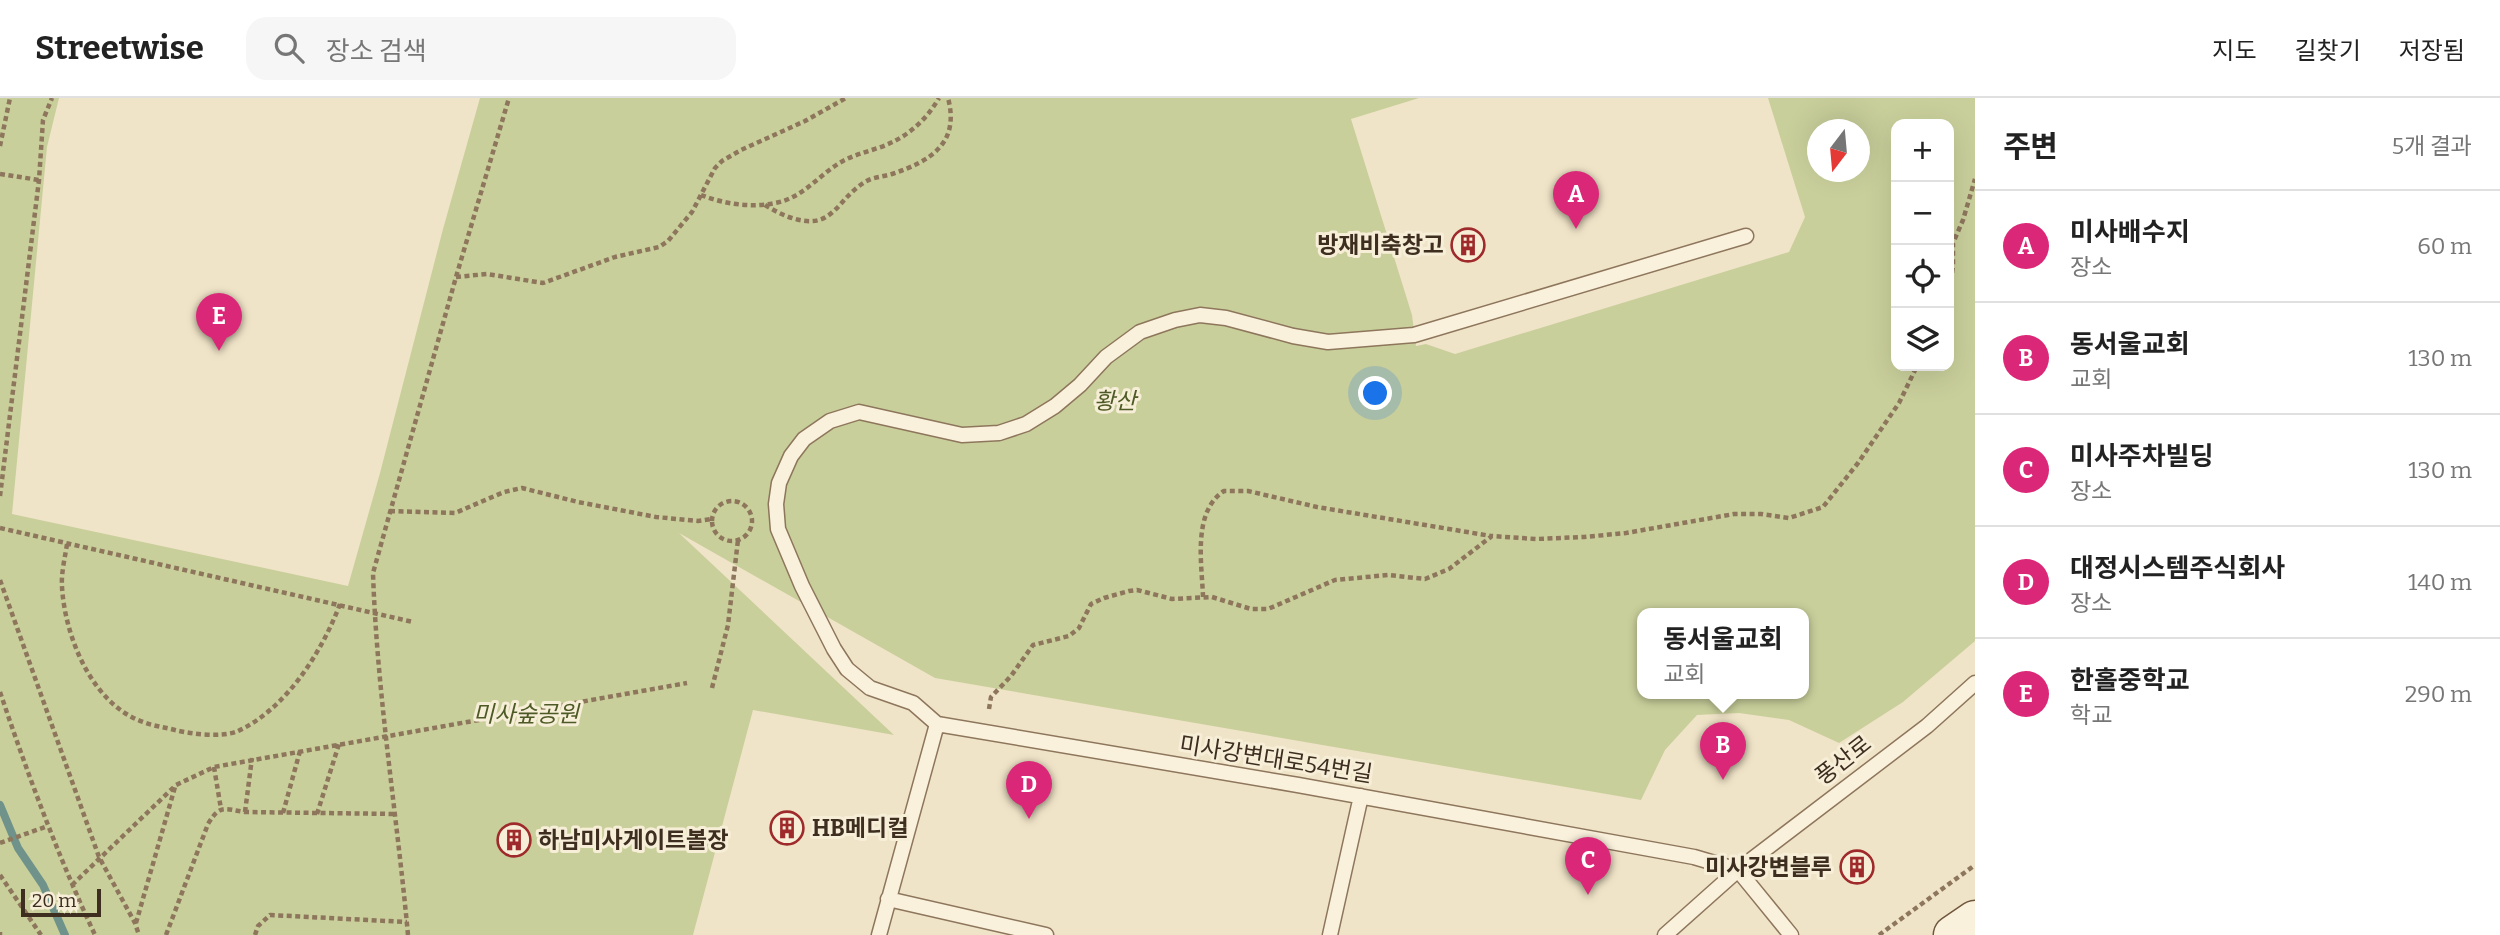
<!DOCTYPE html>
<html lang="ko">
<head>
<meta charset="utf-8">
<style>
  :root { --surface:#fff; --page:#f6f6f6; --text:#222; --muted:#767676; --line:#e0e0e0; --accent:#db2777 }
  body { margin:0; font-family:Bitter,"Noto Sans KR",serif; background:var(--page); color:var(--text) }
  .controls { position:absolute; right:21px; top:21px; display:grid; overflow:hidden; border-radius:14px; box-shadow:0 7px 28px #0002 }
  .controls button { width:63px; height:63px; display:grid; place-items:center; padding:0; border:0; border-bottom:2px solid var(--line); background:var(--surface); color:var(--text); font:35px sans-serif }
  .compass { position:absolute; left:1807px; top:21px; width:63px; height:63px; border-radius:50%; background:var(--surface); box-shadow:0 7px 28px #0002; rotate:196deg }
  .scale { position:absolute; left:21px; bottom:18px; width:80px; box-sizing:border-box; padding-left:7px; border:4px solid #3d2e20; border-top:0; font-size:19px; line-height:24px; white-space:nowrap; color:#3d2e20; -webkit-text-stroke:5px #f7eed8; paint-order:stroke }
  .you { position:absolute; left:1376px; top:296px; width:24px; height:24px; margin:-18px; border:5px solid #fff; border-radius:50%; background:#1a73e8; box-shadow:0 0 0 10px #1a73e833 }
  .badge { display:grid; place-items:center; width:46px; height:46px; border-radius:50%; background:var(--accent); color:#fff; font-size:23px; font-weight:700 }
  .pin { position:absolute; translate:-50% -58px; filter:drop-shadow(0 2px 4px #0008) }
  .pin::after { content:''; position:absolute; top:37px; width:24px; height:21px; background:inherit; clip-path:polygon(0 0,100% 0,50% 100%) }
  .popup { position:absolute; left:1637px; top:510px; width:172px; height:91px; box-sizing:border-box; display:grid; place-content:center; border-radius:14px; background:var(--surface); filter:drop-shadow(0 2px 5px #0005); font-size:23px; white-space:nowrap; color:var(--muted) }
  .popup b { font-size:26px; color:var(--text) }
  .popup::after { content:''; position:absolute; left:50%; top:100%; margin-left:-14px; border:14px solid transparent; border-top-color:var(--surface) }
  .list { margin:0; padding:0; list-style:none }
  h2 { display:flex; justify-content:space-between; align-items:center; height:91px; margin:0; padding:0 28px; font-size:30px }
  h2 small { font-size:23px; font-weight:400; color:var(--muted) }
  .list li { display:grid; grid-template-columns:46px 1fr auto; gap:21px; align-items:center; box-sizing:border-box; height:112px; padding:0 28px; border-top:2px solid var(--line) }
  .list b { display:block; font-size:26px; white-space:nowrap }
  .list p { margin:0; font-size:23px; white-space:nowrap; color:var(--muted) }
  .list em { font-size:23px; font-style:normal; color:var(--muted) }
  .icon { flex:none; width:38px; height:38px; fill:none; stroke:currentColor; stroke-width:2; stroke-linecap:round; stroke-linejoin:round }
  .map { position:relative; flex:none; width:1975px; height:837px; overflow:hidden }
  header { display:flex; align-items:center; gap:42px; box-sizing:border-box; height:98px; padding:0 35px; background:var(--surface); border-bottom:2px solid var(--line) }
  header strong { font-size:33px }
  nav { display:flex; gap:38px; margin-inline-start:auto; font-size:24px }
  .search { width:490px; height:63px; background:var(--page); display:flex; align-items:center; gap:18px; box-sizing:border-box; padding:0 24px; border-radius:21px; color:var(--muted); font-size:26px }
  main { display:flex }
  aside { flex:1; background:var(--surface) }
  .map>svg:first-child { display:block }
  .green { fill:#c9cf9b; fill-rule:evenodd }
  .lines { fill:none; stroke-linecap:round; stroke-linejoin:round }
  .stream { stroke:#6f938a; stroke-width:8 }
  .service-casing { stroke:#8d765c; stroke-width:17 }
  .secondary-casing { stroke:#6f573f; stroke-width:41 }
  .path { stroke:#8d765c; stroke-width:4.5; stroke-dasharray:5 3.5; stroke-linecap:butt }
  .service { stroke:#faf1dc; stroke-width:14 }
  .secondary { stroke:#faf1dc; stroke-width:38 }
  .labels { text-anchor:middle; stroke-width:6; stroke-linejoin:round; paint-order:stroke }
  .poi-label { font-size:23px; font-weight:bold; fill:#3d2e20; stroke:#f7eed8; text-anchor:end }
  .park-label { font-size:23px; font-style:italic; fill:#4d5a26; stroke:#f7eed8 }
  .street-label { font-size:23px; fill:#3d2e20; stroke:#f7eed8 }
</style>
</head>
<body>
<header>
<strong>Streetwise</strong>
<div class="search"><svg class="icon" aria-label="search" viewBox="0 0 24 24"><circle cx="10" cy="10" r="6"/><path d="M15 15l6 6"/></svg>장소 검색</div>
<nav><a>지도</a><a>길찾기</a><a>저장됨</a></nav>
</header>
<main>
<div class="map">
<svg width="1975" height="837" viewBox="0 0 1975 837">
  <rect width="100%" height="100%" fill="#f0e4c8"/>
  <path class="green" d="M0,0H59L47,49L12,416L348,488L380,375L443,131L480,0H1419L1351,21L1412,217L1416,248L1426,246L1455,256L1789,154L1805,119L1768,0H1975V543L1903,604L1839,645L1789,622L1739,615L1697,617L1665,652L1641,702L935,580L679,435L894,637L753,612L693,837H0ZM1896,26H1949V268H1896ZM1818,32H1860V74H1818ZM1642,516H1803V596H1642Z"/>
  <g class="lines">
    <path class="stream" d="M0,707L18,750L43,787L65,837"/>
    <defs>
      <path id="service" d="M937,626L913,605L870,590L847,571L834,551L802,488L778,431L776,406L779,385L791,358L804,341L830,323L859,314L962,337L999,335L1026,326L1055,308L1080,287L1106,259L1140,234L1175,222L1200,217L1226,220L1293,238L1328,244L1414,237L1746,138
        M937,626L1298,687L1694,759L1738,772L1791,837
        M888,801L1046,837
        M879,837L937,626
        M1330,837L1361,698
        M1665,837L1738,772L1927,628L1975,585"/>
      <path id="secondary" d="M1953,837L1975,822"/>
    </defs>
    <use href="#service" class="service-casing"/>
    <use href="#secondary" class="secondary-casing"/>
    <path class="path" d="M0,48L10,0
      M0,76L39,82
      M701,97C724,106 751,110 775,105C804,100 819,76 843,63C854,57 866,54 878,50C905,41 925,24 939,0
      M765,107C781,117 808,130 826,119C834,114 840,107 846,100C853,93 861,85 871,81C878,79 885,78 892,76C931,63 960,45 948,0
      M456,179L487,176L543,185L615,159L659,149L668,143L692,114L715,70L722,63L741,52L805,23L846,0
      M1949,200L1953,167V145L1963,122L1975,81
      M0,398L39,82L43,22L52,0
      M712 423a20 20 0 1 1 40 0a20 20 0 1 1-40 0Z
      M390,413L455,415L504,394L522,390L578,404L656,419L698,423L712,421
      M0,430L413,524
      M67,446C65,460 61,475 62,489C65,539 92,606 143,624C153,628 164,629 175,632C191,636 222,640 238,633C286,611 322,554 340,506
      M0,482L99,759L135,825L139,837
      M1203,499C1202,466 1192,414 1224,393H1248L1317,409L1491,438
      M712,590L728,527L738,442
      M0,594C28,677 58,758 95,837
      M989,611L991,599L1011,578L1033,547L1069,538L1079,530L1091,506L1104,500L1129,493L1137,492L1172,501L1212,499L1251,511H1268L1335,482L1388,477L1425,481L1449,471L1492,438L1536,441L1584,439L1626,435L1734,416H1761L1789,420L1823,409L1858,365L1899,305L1917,268
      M214,669L221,711
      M245,714L252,660
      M283,715L300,653
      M317,716L339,646
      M0,745L48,728
      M0,777L41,837
      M72,787L176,687L214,669L687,585
      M136,825L175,689
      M0,834V837
      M166,837L208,726C220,706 224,711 245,714L397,716
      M255,837L258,828L270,817L407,824
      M408,837C397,717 377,596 373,475L456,179L509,0
      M1879,837L1975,767"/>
    <use href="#service" class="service"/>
    <use href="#secondary" class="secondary"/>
  </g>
  <defs>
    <symbol id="building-ring" viewBox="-11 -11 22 22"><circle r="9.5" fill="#f7eed8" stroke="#9e2a2b" stroke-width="1.5"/><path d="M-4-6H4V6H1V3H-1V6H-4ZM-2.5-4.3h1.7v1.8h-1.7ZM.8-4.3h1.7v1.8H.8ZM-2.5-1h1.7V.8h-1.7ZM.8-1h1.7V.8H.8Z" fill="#9e2a2b"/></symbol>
  </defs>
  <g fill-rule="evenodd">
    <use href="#building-ring" x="1449" y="128" width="38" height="38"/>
    <use href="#building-ring" x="768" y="711" width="38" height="38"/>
    <use href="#building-ring" x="495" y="723" width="38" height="38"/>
    <use href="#building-ring" x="1838" y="750" width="38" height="38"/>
  </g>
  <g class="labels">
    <g class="poi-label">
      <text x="1444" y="155">방재비축창고</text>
      <text x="812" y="738" text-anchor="start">HB메디컬</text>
      <text x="538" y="750" text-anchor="start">하남미사게이트볼장</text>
      <text x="1832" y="777">미사강변블루</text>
    </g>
    <g class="park-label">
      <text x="1115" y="311">황산</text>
      <text x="526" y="624">미사숲공원</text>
    </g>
    <g class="street-label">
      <text transform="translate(1276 661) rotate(9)" y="8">미사강변대로54번길</text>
      <text transform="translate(1843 662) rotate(-38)" y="8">풍산로</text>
    </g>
  </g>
</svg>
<div class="controls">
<button>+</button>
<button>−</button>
<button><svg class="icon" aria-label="locate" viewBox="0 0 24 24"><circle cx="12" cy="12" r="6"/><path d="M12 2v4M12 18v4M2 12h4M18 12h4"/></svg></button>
<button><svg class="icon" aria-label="layers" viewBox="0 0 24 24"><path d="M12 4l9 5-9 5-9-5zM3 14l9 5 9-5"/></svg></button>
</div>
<svg class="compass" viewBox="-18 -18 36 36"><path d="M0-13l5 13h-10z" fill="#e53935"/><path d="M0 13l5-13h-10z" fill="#767676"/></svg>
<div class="scale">20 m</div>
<div class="you"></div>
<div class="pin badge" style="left:1576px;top:131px">A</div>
<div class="pin badge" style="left:1723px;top:682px">B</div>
<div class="popup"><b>동서울교회</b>교회</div>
<div class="pin badge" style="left:1588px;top:797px">C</div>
<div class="pin badge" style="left:1029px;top:721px">D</div>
<div class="pin badge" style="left:219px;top:253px">E</div>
</div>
<aside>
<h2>주변<small>5개 결과</small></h2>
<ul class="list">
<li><span class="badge">A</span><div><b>미사배수지</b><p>장소</p></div><em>60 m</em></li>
<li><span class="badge">B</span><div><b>동서울교회</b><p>교회</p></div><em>130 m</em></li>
<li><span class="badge">C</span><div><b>미사주차빌딩</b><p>장소</p></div><em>130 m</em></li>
<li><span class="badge">D</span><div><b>대정시스템주식회사</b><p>장소</p></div><em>140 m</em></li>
<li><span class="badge">E</span><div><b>한홀중학교</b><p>학교</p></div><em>290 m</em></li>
</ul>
</aside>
</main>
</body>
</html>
